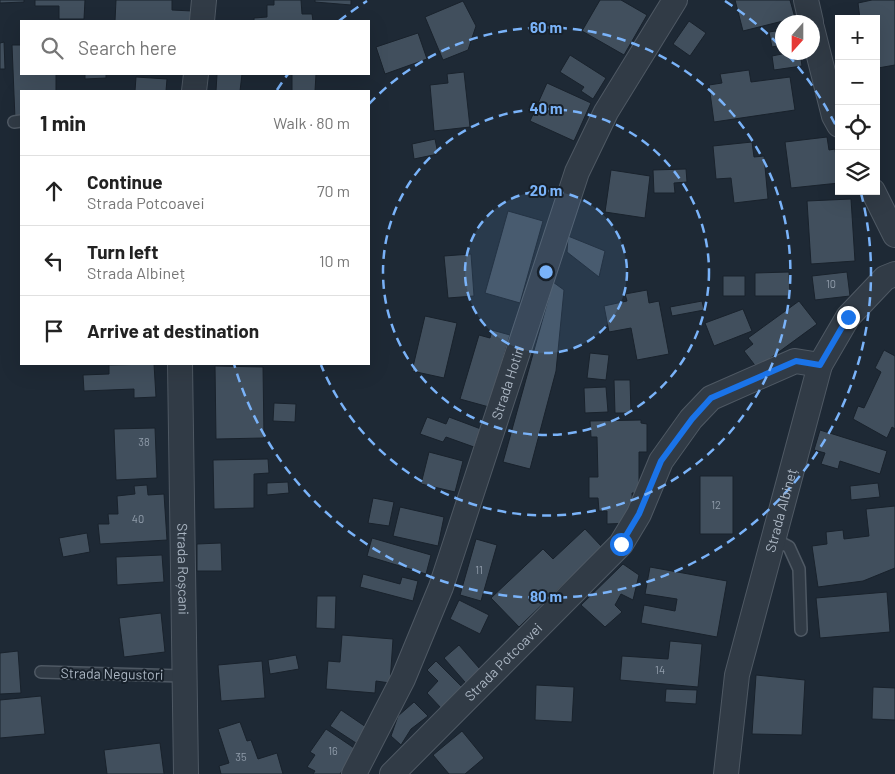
<!DOCTYPE html>
<html lang="en">
<head>
<meta charset="utf-8">
<style>
  :root { --surface:#fff; --page:#f2f2f2; --text:#222; --muted:#767676; --line:#e0e0e0 }
  body { margin:0; font-family:Barlow,sans-serif; background:var(--page); color:var(--text) }
  .controls { position:absolute; right:15px; top:15px; display:grid; overflow:hidden; border-radius:0px; box-shadow:0 5px 20px #0002 }
  .controls button { width:45px; height:45px; display:grid; place-items:center; padding:0; border:0; border-bottom:1px solid var(--line); background:var(--surface); color:var(--text); font:25px sans-serif }
  .compass { position:absolute; left:775px; top:15px; width:45px; height:45px; border-radius:50%; background:var(--surface); box-shadow:0 5px 20px #0002; rotate:201deg }
  .stop { position:absolute; width:15px; height:15px; margin:-11px; border:4px solid #1a73e8; border-radius:50%; background:#fff }
  .stop.end { background:#1a73e8; border-color:#fff; box-shadow:0 1px 5px #0008 }
  .list { margin:0; padding:0; list-style:none }
  h2 { display:flex; justify-content:space-between; align-items:center; height:65px; margin:0; padding:0 20px; font-size:21px }
  h2 small { font-size:16px; font-weight:400; color:var(--muted) }
  .list li { display:grid; grid-template-columns:32px 1fr auto; gap:15px; align-items:center; box-sizing:border-box; height:70px; padding:0 20px; border-top:1px solid var(--line) }
  .list b { display:block; font-size:19px; white-space:nowrap }
  .list p { margin:0; font-size:16px; white-space:nowrap; color:var(--muted) }
  .list em { font-size:16px; font-style:normal; color:var(--muted) }
  .icon { flex:none; width:28px; height:28px; fill:none; stroke:currentColor; stroke-width:2; stroke-linecap:round; stroke-linejoin:round }
  .map { position:relative; flex:none; width:895px; height:774px; overflow:hidden }
  .search { position:absolute; background:var(--surface); box-shadow:0 5px 20px #0002; left:20px; top:20px; width:350px; height:55px; display:flex; align-items:center; gap:12px; box-sizing:border-box; padding:0 18px; border-radius:0px; color:var(--muted); font-size:19px }
  .panel { position:absolute; background:var(--surface); box-shadow:0 5px 20px #0002; left:20px; top:90px; width:350px; height:275px; border-radius:0px }
  .map>svg:first-child { display:block }
  .building { fill:#414f5d; stroke:#19222c }
  .lines { fill:none; stroke-linecap:round; stroke-linejoin:round }
  .lane-casing { stroke:#4f5964; stroke-width:14 }
  .street-casing { stroke:#4f5964; stroke-width:26 }
  .lane { stroke:#313b46; stroke-width:11 }
  .street { stroke:#313b46; stroke-width:24 }
  .route { stroke:#1a73e8; stroke-width:6 }
  .ring { fill:none; stroke:#7ab3f9; stroke-width:2.5; stroke-dasharray:9 6 }
  .labels { text-anchor:middle; stroke-width:4; stroke-linejoin:round; paint-order:stroke }
  .number-label { font-size:11px; fill:#909caa }
  .street-label { font-size:14px; fill:#abb6c3; stroke:#17202a }
  .centre { fill:#7ab3f9; stroke:#17202a; stroke-width:2.5 }
  .ring-label { font-size:15px; text-anchor:middle; font-weight:bold; fill:#7ab3f9; stroke:#17202a; stroke-width:4; stroke-linejoin:round; paint-order:stroke }
</style>
</head>
<body>
<div class="map">
<svg width="895" height="774" viewBox="0 0 895 774">
  <rect width="100%" height="100%" fill="#1e2935"/>
  <path class="building" d="M0,0H24V2L0,3Z
    M35,0H85L84,19H59V6H35Z
    M116,0H172V10L192,11L191,21H115Z
    M274,0H301L302,14H312L313,21H254V18L267,17V5H274Z
    M315,0H351V5L315,2Z
    M600,0H621L647,15L624,55L582,31Z
    M735,0H790L795,18L743,31Z
    M872,0H895V65L878,68L876,19H860L858,3Z
    M463,1L476,26L468,50L443,60L425,17Z
    M689,21L706,33L690,56L673,44Z
    M782,30V45L772,47L769,32Z
    M418,33L427,59L385,74L376,47Z
    M4,42L5,69H0V43Z
    M12,45H21V74H56V91H21V118L15,119Z
    M792,52H800L802,66L774,70L772,56Z
    M570,55L606,78L593,99L581,91L584,87L560,72Z
    M749,70L751,82L790,77L795,110L714,122L709,85L722,83L720,74Z
    M464,72L470,127L434,131L430,85L448,83L447,74Z
    M85,74H106V78L85,79Z
    M217,74H242L240,91H216Z
    M292,74H316L315,91H292Z
    M136,77L167,79L166,91H135Z
    M547,83L591,103L574,141L530,121Z
    M827,137L829,150L835,149L839,183L791,188L785,142Z
    M435,139L438,154L414,159L412,144Z
    M752,142L754,157L764,156L768,199L734,203L731,178L716,179L713,146Z
    M686,169L687,182L674,183L675,193H654L653,170Z
    M611,170L650,176L645,218L605,212Z
    M851,199L855,261L811,264L807,201Z
    M508,211L543,221L520,303L485,293Z
    M568,236L605,251L599,277L567,252Z
    M471,254L474,296L448,298L444,256Z
    M789,272L790,296H755V273Z
    M847,272L850,296L815,300L812,276Z
    M723,276H745V296H723Z
    M553,282L564,290L556,371L530,469L503,462Z
    M647,290L649,303L659,301L669,354L637,360L631,328L609,332L604,306L627,301L625,294Z
    M702,301L704,310L672,316L670,307Z
    M799,301L817,324L757,368L744,351L753,344L748,338Z
    M743,309L752,331L714,346L705,323Z
    M425,316L457,323L444,378L412,371Z
    M492,330L510,335L489,407L460,399L479,335L490,338Z
    M884,350L895,356V429L892,427L887,438L853,419L858,406L864,408L881,372L875,368Z
    M590,353L609,355L606,380L587,378Z
    M154,364L156,397L134,398V389L84,391L83,375L109,374V365Z
    M215,366L263,367L264,438L216,439Z
    M614,380H630L631,413H615Z
    M606,387L608,412L585,413L584,388Z
    M274,403L296,404L295,422L273,421Z
    M427,417L446,424L449,417L481,429L474,447L446,437L443,442L420,434Z
    M641,420V423L647,424V452H639V493H632L633,523L607,524V511H599L598,498H589V477H598L597,437H591L590,421Z
    M155,428L157,478L116,480L114,429Z
    M820,430L887,451L880,474L840,461L838,469L821,464L825,453L814,450Z
    M429,452L463,461L455,492L421,484Z
    M268,459L269,473L254,474V508L214,509L213,460Z
    M700,476H733V534H700Z
    M288,482L289,493L267,495V483Z
    M878,483L880,497L851,500L850,486Z
    M147,485L148,495L164,494L167,540L100,544L98,524H109L108,514H118L117,496L135,494L134,486Z
    M373,498L394,502L389,526L368,523Z
    M895,506V568L863,581L818,587L812,546L827,544L826,532L843,530L844,539L869,536L866,509Z
    M400,507L444,517L438,546L393,536Z
    M585,529L602,547L519,627L491,598L543,549L553,559Z
    M87,533L90,552L63,557L59,538Z
    M372,538L431,555L426,574L367,556Z
    M476,539L497,545L481,601L460,595Z
    M221,543L222,571H197V544Z
    M162,555L164,582L117,585L116,557Z
    M623,564L639,575L633,600L621,594L615,605L622,612L605,627L581,605Z
    M650,567L727,581L717,637L641,623L644,605L675,611L677,599L645,594Z
    M363,574L400,584L402,577L418,581L413,601L360,587Z
    M887,592L890,632L820,638L816,598Z
    M317,596H336L335,629L316,628Z
    M459,600L489,615L480,634L450,619Z
    M161,613L165,652L124,657L119,618Z
    M342,635L393,639L390,683L376,681L375,693L326,689L328,661L340,662Z
    M670,641L702,644L698,687L620,680L622,656L668,659Z
    M459,645L486,676L471,689L444,658Z
    M18,651L21,693L0,694V653Z
    M296,655L299,669L270,674L268,660Z
    M262,661L265,698L221,701L218,665Z
    M436,661L463,688L441,708L427,693L438,681L427,670Z
    M756,675L805,680L802,735L752,734Z
    M536,685L574,687L572,722L535,720Z
    M873,687L895,688V720L872,719Z
    M666,689L697,690L696,704L665,702Z
    M41,696L45,734L0,738V700Z
    M414,702L428,716L411,729L401,745L391,736L398,716Z
    M341,710L366,727L356,743L330,726Z
    M240,722L247,741L251,740L258,759L277,753L283,774H221L219,766L229,763L218,729Z
    M326,729L357,750L340,774H313L315,771L307,767L315,755L310,752Z
    M462,731L484,758L465,774H449L433,755Z
    M160,743L164,774H107L104,750Z"/>
  <g class="lines">
    <defs>
      <path id="lane" d="M14,122L21,121
        M774,539L789,547L799,569L801,630
        M41,672L183,676"/>
      <g id="street">
        <path d="M806,0L811,22"/>
        <path d="M202,21L204,0"/>
        <path d="M812,28L834,116L839,125"/>
        <path d="M194,91L196,74"/>
        <path d="M873,191L895,235"/>
        <path id="s1" d="M180,364L186,774"/>
        <path id="s2" d="M354,774L403,679L441,587L577,172L606,112L675,0"/>
        <path id="s3" d="M392,774L621,544L639,514L661,461L691,419L711,398L795,361L820,365"/>
        <path id="s4" d="M726,774L737,675L820,365L848,317L885,278L895,274"/>
      </g>
    </defs>
    <use href="#lane" class="lane-casing"/>
    <use href="#street" class="street-casing"/>
    <use href="#lane" class="lane"/>
    <use href="#street" class="street"/>
  </g>
  <g class="lines">
    <path class="route" d="M621,544L639,514L661,461L692,419L711,398L796,361L820,365L848,317"/>
  </g>
  <circle cx="546" cy="272" r="81" fill="#7ab3f9" fill-opacity=".12"/>
  <g class="ring">
    <circle cx="546" cy="272" r="81"/>
    <circle cx="546" cy="272" r="163"/>
    <path d="M369 104A244 244 0 1 1 321 365"/>
    <path d="M277 90A325 325 0 0 1 288 74M339 21A325 325 0 0 1 367 1M725 1A325 325 0 0 1 782 48M788 55A325 325 0 0 1 838 130M861 193A325 325 0 0 1 234 364"/>
  </g>
  <g class="labels">
    <g class="number-label">
      <text x="831" y="288">10</text>
      <text x="144" y="446">38</text>
      <text x="716" y="509">12</text>
      <text x="138" y="523">40</text>
      <text x="479" y="574">11</text>
      <text x="660" y="674">14</text>
      <text x="333" y="755">16</text>
      <text x="241" y="761">35</text>
    </g>
    <g class="street-label">
      <text dy="5" stroke="none"><textPath href="#s2" startOffset="421">Strada Hotin</textPath></text>
      <text dy="5" stroke="none"><textPath href="#s4" startOffset="270">Strada Albineț</textPath></text>
      <text dy="5" stroke="none"><textPath href="#s1" startOffset="205">Strada Roșcani</textPath></text>
      <text dy="5" stroke="none"><textPath href="#s3" startOffset="158">Strada Potcoavei</textPath></text>
      <text transform="translate(112 674) rotate(1)" y="5">Strada Negustori</text>
    </g>
  </g>
  <circle cx="546" cy="272" r="8" class="centre"/>
  <g class="ring-label">
    <text x="546" y="33">60 m</text>
    <text x="546" y="114">40 m</text>
    <text x="546" y="196">20 m</text>
    <text x="546" y="602">80 m</text>
  </g>
</svg>
<div class="controls">
<button>+</button>
<button>−</button>
<button><svg class="icon" aria-label="locate" viewBox="0 0 24 24"><circle cx="12" cy="12" r="6"/><path d="M12 2v4M12 18v4M2 12h4M18 12h4"/></svg></button>
<button><svg class="icon" aria-label="layers" viewBox="0 0 24 24"><path d="M12 4l9 5-9 5-9-5zM3 14l9 5 9-5"/></svg></button>
</div>
<svg class="compass" viewBox="-18 -18 36 36"><path d="M0-13l5 13h-10z" fill="#e53935"/><path d="M0 13l5-13h-10z" fill="#767676"/></svg>
<div class="stop" style="left:621px;top:544px"></div>
<div class="stop end" style="left:848px;top:317px"></div>
<div class="search"><svg class="icon" aria-label="search" viewBox="0 0 24 24"><circle cx="10" cy="10" r="6"/><path d="M15 15l6 6"/></svg>Search here</div>
<section class="panel">
<h2>1 min<small>Walk · 80 m</small></h2>
<ul class="list">
<li><svg class="icon" aria-label="ahead" viewBox="0 0 24 24"><path d="M12 20V5M6 11l6-6 6 6"/></svg><div><b>Continue</b><p>Strada Potcoavei</p></div><em>70 m</em></li>
<li><svg class="icon" aria-label="left" viewBox="0 0 24 24"><path d="M17 20v-9H6M10 6l-5 5 5 5"/></svg><div><b>Turn left</b><p>Strada Albineț</p></div><em>10 m</em></li>
<li><svg class="icon" aria-label="arrive" viewBox="0 0 24 24"><path d="M6 21V4h12l-3 4 3 4H6"/></svg><div><b>Arrive at destination</b></div></li>
</ul>
</section>
</div>
</body>
</html>
